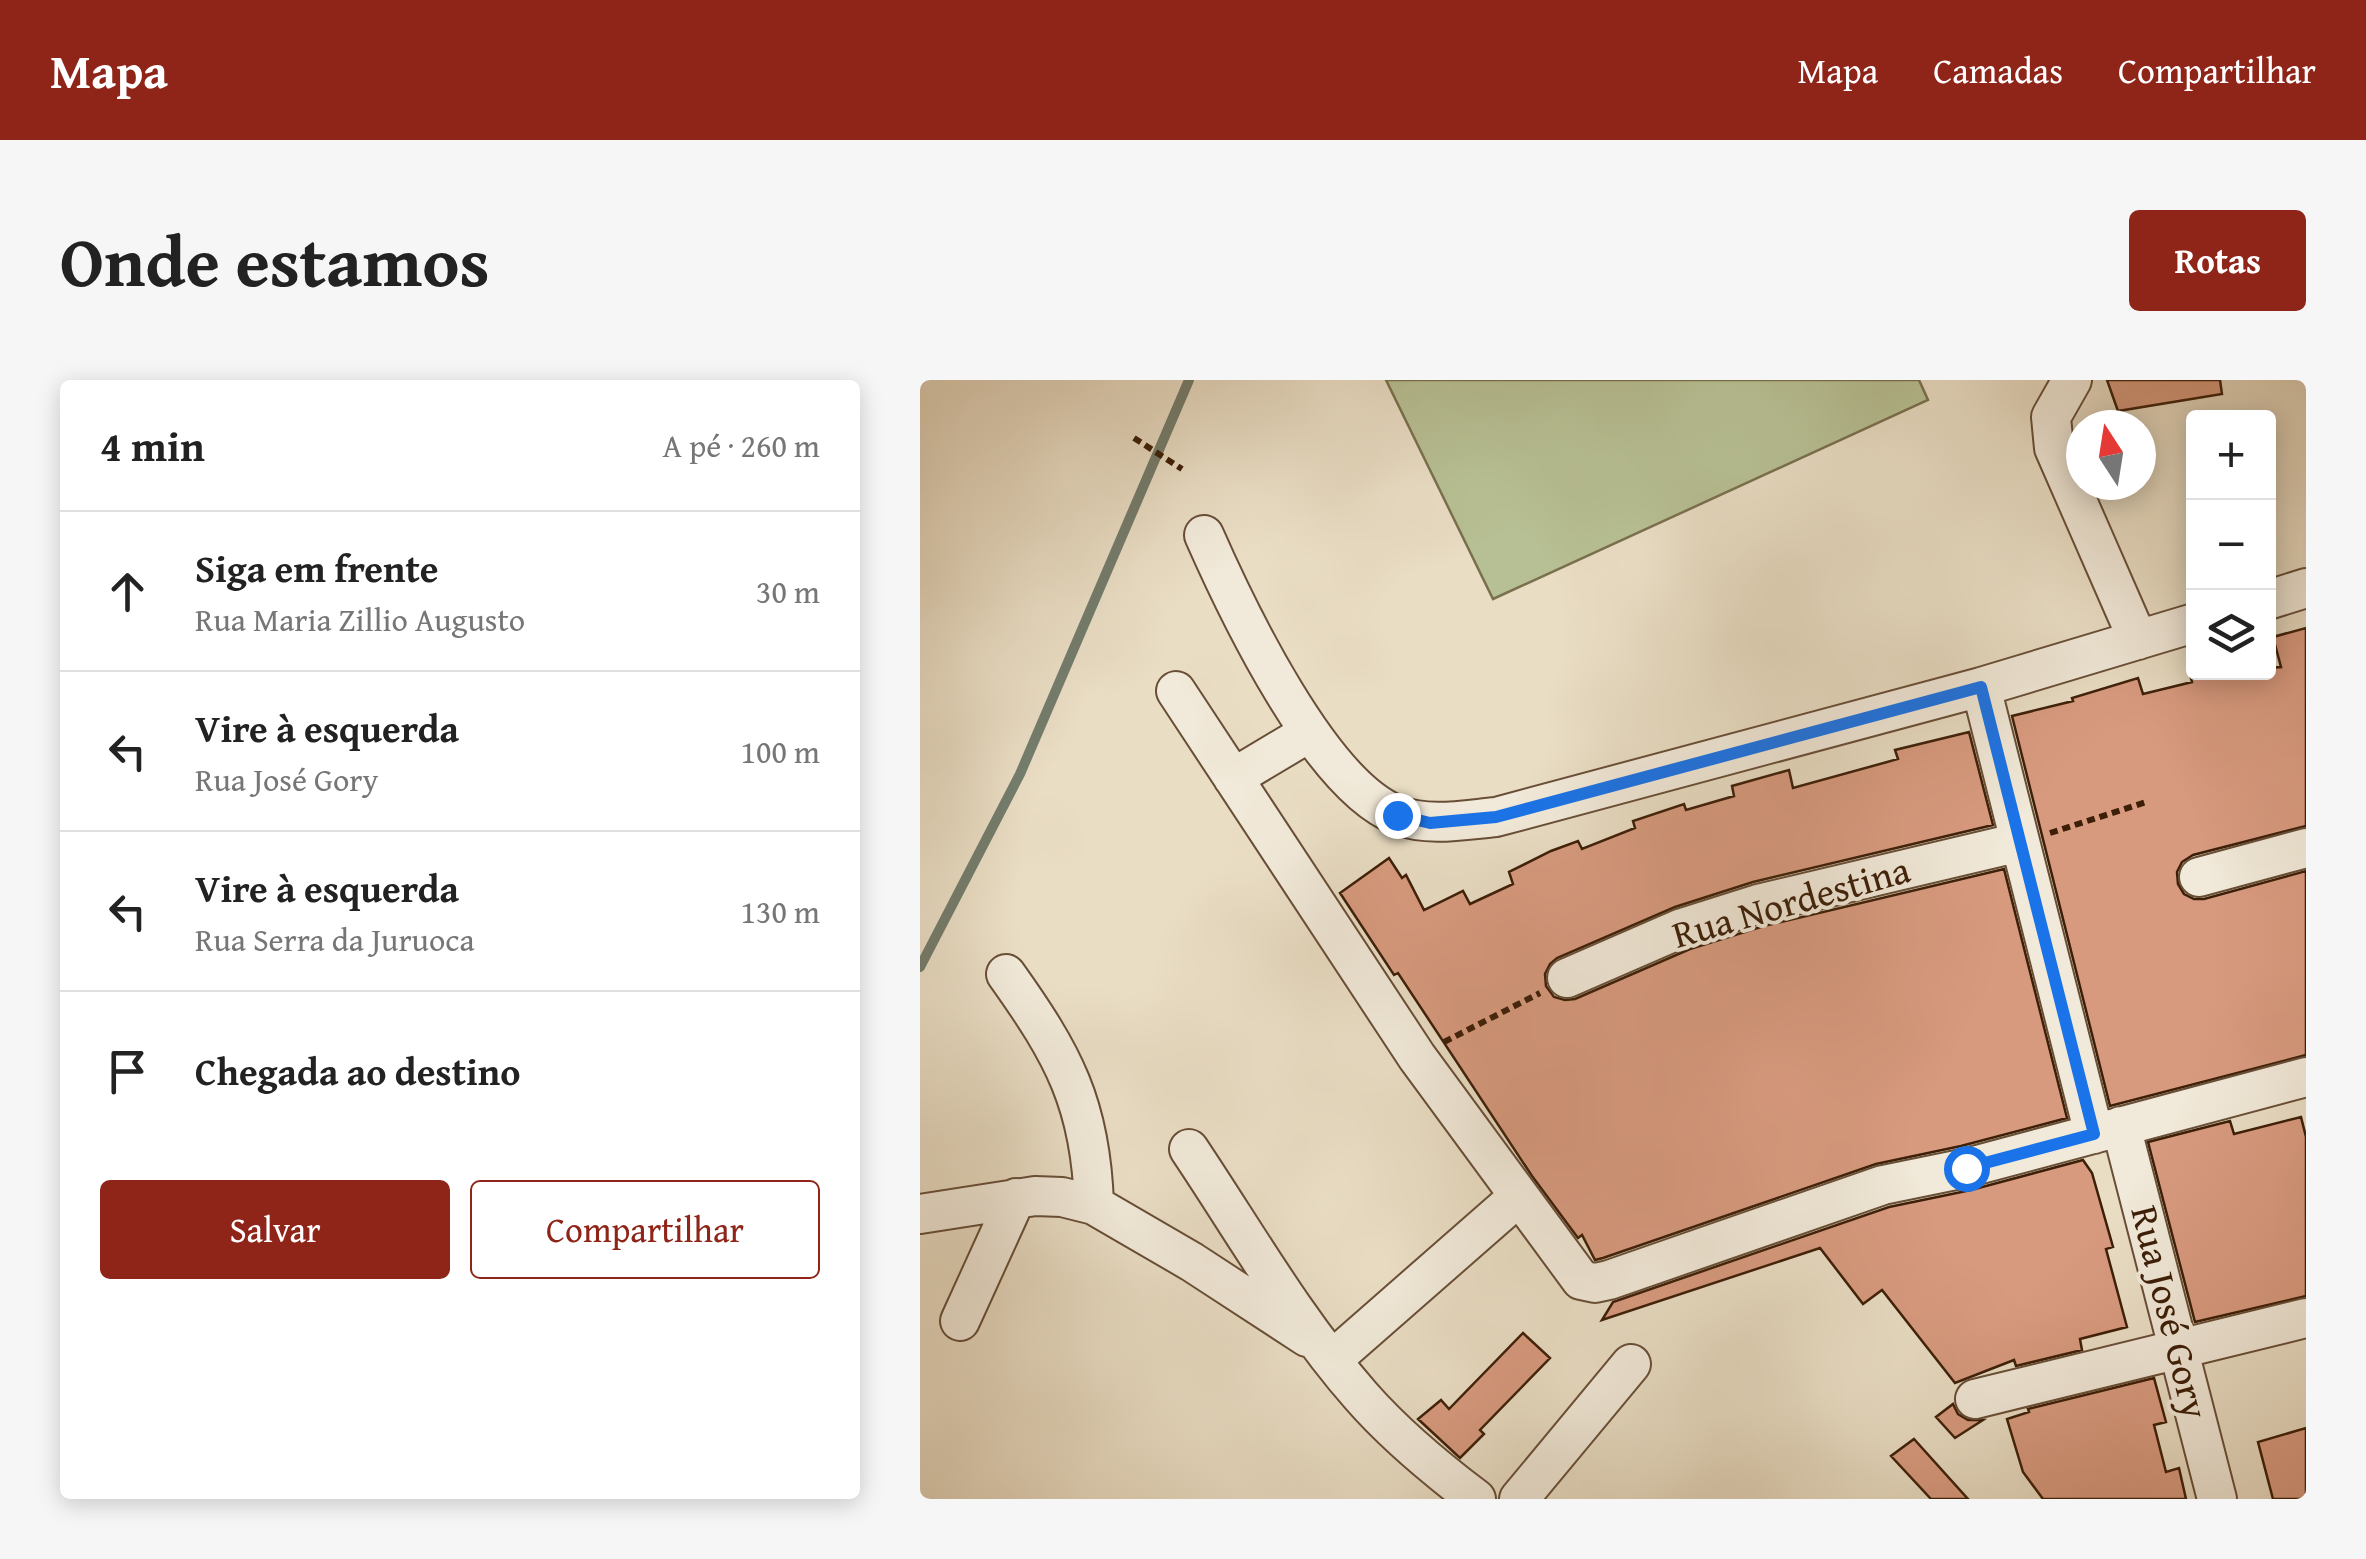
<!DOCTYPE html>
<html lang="pt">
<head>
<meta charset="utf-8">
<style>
  :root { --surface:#fff; --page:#f6f6f6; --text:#222; --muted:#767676; --line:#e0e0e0; --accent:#8f2418 }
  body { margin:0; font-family:"Gentium Book Plus",serif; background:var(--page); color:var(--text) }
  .controls { position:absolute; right:30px; top:30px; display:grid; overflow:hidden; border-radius:10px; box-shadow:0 5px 25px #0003 }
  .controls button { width:90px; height:90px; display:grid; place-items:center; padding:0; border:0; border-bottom:2px solid var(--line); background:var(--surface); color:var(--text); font:50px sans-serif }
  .compass { position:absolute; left:1146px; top:30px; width:90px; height:90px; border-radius:50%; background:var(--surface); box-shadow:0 5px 25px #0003; rotate:348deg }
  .stop { position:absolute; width:30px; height:30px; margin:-22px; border:8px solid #1a73e8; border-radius:50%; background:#fff }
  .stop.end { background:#1a73e8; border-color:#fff; box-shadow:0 2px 10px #0008 }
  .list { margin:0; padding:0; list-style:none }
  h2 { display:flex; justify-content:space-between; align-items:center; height:130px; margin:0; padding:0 40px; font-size:42px }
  h2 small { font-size:32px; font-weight:400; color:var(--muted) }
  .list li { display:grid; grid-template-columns:65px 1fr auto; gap:30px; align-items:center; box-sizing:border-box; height:160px; padding:0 40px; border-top:2px solid var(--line) }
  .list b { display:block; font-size:38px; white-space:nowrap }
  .list p { margin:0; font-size:32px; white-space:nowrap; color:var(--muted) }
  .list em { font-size:32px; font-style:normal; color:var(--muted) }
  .actions { display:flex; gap:20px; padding:30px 40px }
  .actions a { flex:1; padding:22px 0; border:2px solid var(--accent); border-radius:10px; text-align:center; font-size:35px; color:var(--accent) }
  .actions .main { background:var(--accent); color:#fff }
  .icon { flex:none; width:55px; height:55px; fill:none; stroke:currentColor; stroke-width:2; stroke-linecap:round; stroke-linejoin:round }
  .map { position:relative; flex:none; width:1386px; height:1119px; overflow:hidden; border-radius:10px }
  header { display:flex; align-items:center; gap:60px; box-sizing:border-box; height:140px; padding:0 50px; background:var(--accent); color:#fff }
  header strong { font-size:48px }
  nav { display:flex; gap:55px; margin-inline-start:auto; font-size:35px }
  .intro { display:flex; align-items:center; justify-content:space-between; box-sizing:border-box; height:240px; padding:0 60px }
  h1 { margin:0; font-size:70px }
  .button { padding:25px 45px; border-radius:10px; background:var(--accent); color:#fff; font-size:35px; font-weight:700 }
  main { display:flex; gap:60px; padding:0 60px }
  aside { flex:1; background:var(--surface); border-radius:10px; box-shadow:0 5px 25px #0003 }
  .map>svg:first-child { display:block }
  .pitch { fill:#b7c094; stroke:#7a704e; stroke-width:2.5 }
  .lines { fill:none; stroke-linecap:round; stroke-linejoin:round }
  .stream { stroke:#747d6d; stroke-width:10 }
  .building { fill:#d89a7f; stroke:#3d1f08; stroke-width:2.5 }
  .minor-casing { stroke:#684e37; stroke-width:42 }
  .path { stroke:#3d1f08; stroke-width:6; stroke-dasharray:8 5; stroke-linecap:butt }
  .minor { stroke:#f1e9d9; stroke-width:38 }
  .route { stroke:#1a73e8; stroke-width:12 }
  .labels { text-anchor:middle; stroke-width:8; stroke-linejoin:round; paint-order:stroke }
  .street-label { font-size:38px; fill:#3d1f08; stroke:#f1e9d9 }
</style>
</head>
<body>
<header>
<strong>Mapa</strong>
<nav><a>Mapa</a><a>Camadas</a><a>Compartilhar</a></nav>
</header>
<div class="intro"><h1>Onde estamos</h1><a class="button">Rotas</a></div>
<main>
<aside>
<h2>4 min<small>A pé · 260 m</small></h2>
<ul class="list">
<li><svg class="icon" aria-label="ahead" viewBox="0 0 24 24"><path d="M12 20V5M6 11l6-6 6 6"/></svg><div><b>Siga em frente</b><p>Rua Maria Zillio Augusto</p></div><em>30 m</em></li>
<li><svg class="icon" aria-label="left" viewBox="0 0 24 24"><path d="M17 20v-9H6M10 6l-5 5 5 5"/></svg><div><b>Vire à esquerda</b><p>Rua José Gory</p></div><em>100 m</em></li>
<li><svg class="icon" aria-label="left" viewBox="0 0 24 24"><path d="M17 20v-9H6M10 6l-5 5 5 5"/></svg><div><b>Vire à esquerda</b><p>Rua Serra da Juruoca</p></div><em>130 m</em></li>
<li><svg class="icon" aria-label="arrive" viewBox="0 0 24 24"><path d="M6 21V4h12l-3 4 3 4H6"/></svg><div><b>Chegada ao destino</b></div></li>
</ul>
<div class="actions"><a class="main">Salvar</a><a>Compartilhar</a></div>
</aside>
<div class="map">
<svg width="1386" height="1119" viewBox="0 0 1386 1119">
  <rect width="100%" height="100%" fill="#e9ddc4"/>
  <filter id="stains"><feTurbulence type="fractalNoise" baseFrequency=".002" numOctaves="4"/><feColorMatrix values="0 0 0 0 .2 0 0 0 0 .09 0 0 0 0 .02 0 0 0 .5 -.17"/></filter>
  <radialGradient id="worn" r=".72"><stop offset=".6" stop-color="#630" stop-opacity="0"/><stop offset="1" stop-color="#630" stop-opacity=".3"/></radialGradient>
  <path class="pitch" d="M466,0H999L1008,20L573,219Z"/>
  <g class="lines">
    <path class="stream" d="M0,587L100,394L269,0"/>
  </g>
  <path class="building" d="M1187,0H1300L1302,14L1198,31Z
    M1386,248V446L1273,475L1262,482L1257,492L1258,504L1264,514L1274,519H1284L1386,491V675L1190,726L1092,336L1153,321L1152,318L1218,298L1223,314L1272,302L1269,292H1348V288L1361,287L1353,257Z
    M1049,352L1073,445L833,502L755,527L637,578L630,584L625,594L626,606L634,617L645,620L655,619L770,569L844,546L1084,489L1147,738L1041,766L956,784L683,878L675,880L662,855L658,858L612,796L478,593L474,595L420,513L469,478L482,498L486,495L504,530L543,511L550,524L593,504L589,492L631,471L658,461L662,469L715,448L713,441L764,424L766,430L814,416L812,406L869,390L873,408L978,379L975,370Z
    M1381,737L1386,757V916L1275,942L1228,762L1310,741L1314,754Z
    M1163,780L1172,793L1193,867L1186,869L1207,947L1160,959L1162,970L1096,986L1094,980L1035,1003L962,910L943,924L900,868L682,940L693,922L969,827L1051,810Z
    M603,953L630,978L560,1050L564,1054L540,1078L498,1039L521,1020L529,1029Z
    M1234,998L1246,1042L1234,1045L1246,1092L1259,1088L1266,1119H1123L1103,1092L1087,1039L1109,1032L1108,1029Z
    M1033,1024L1038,1034L1048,1040H1063L1035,1058L1016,1037Z
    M1386,1048V1119H1353L1338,1062Z
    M994,1059L1048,1119H1011L971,1076Z"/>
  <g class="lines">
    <defs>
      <path id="minor" d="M1152,0L1131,37L1134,68L1218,260
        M284,155C317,230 400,405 477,435C509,447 543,440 576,437L1061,307L1274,243
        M1348,220L1386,208
        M1061,307L1174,754
        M256,311L497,677L661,900L675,903L689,900L963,805L1046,788L1386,697
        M313,398L390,352
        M1279,497L1386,468
        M86,594C143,674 171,724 174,825
        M647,598L762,548L838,524L1100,462
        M1201,746L1297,1119
        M269,769C324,851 375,941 441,1016C475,1055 515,1088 556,1119
        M0,834L115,816L142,817L174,825L272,882L387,957
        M40,941L96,818
        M412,980L598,817
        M1055,1019L1386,938
        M599,1119L711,984"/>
    </defs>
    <use href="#minor" class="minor-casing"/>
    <path class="path" d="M214,58L262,89
      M1130,453L1226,422
      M524,662L620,613"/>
    <use href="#minor" class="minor"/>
  </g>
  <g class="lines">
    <path class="route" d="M477,435L510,443L576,437L1061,307L1174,754L1046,788"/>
  </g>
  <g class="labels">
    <g class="street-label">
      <text transform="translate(871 522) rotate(-16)" y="13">Rua Nordestina</text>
      <text transform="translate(1250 932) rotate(76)" y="13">Rua José Gory</text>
    </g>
  </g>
  <rect width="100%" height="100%" filter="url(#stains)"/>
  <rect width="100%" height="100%" fill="url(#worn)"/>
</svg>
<div class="controls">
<button>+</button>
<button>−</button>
<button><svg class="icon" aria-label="layers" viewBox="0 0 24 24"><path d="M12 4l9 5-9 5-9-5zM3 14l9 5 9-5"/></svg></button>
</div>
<svg class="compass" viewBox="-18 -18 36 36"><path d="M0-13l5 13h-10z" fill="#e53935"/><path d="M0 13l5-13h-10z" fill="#767676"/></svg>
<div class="stop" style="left:1046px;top:788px"></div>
<div class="stop end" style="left:477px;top:435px"></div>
</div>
</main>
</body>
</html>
